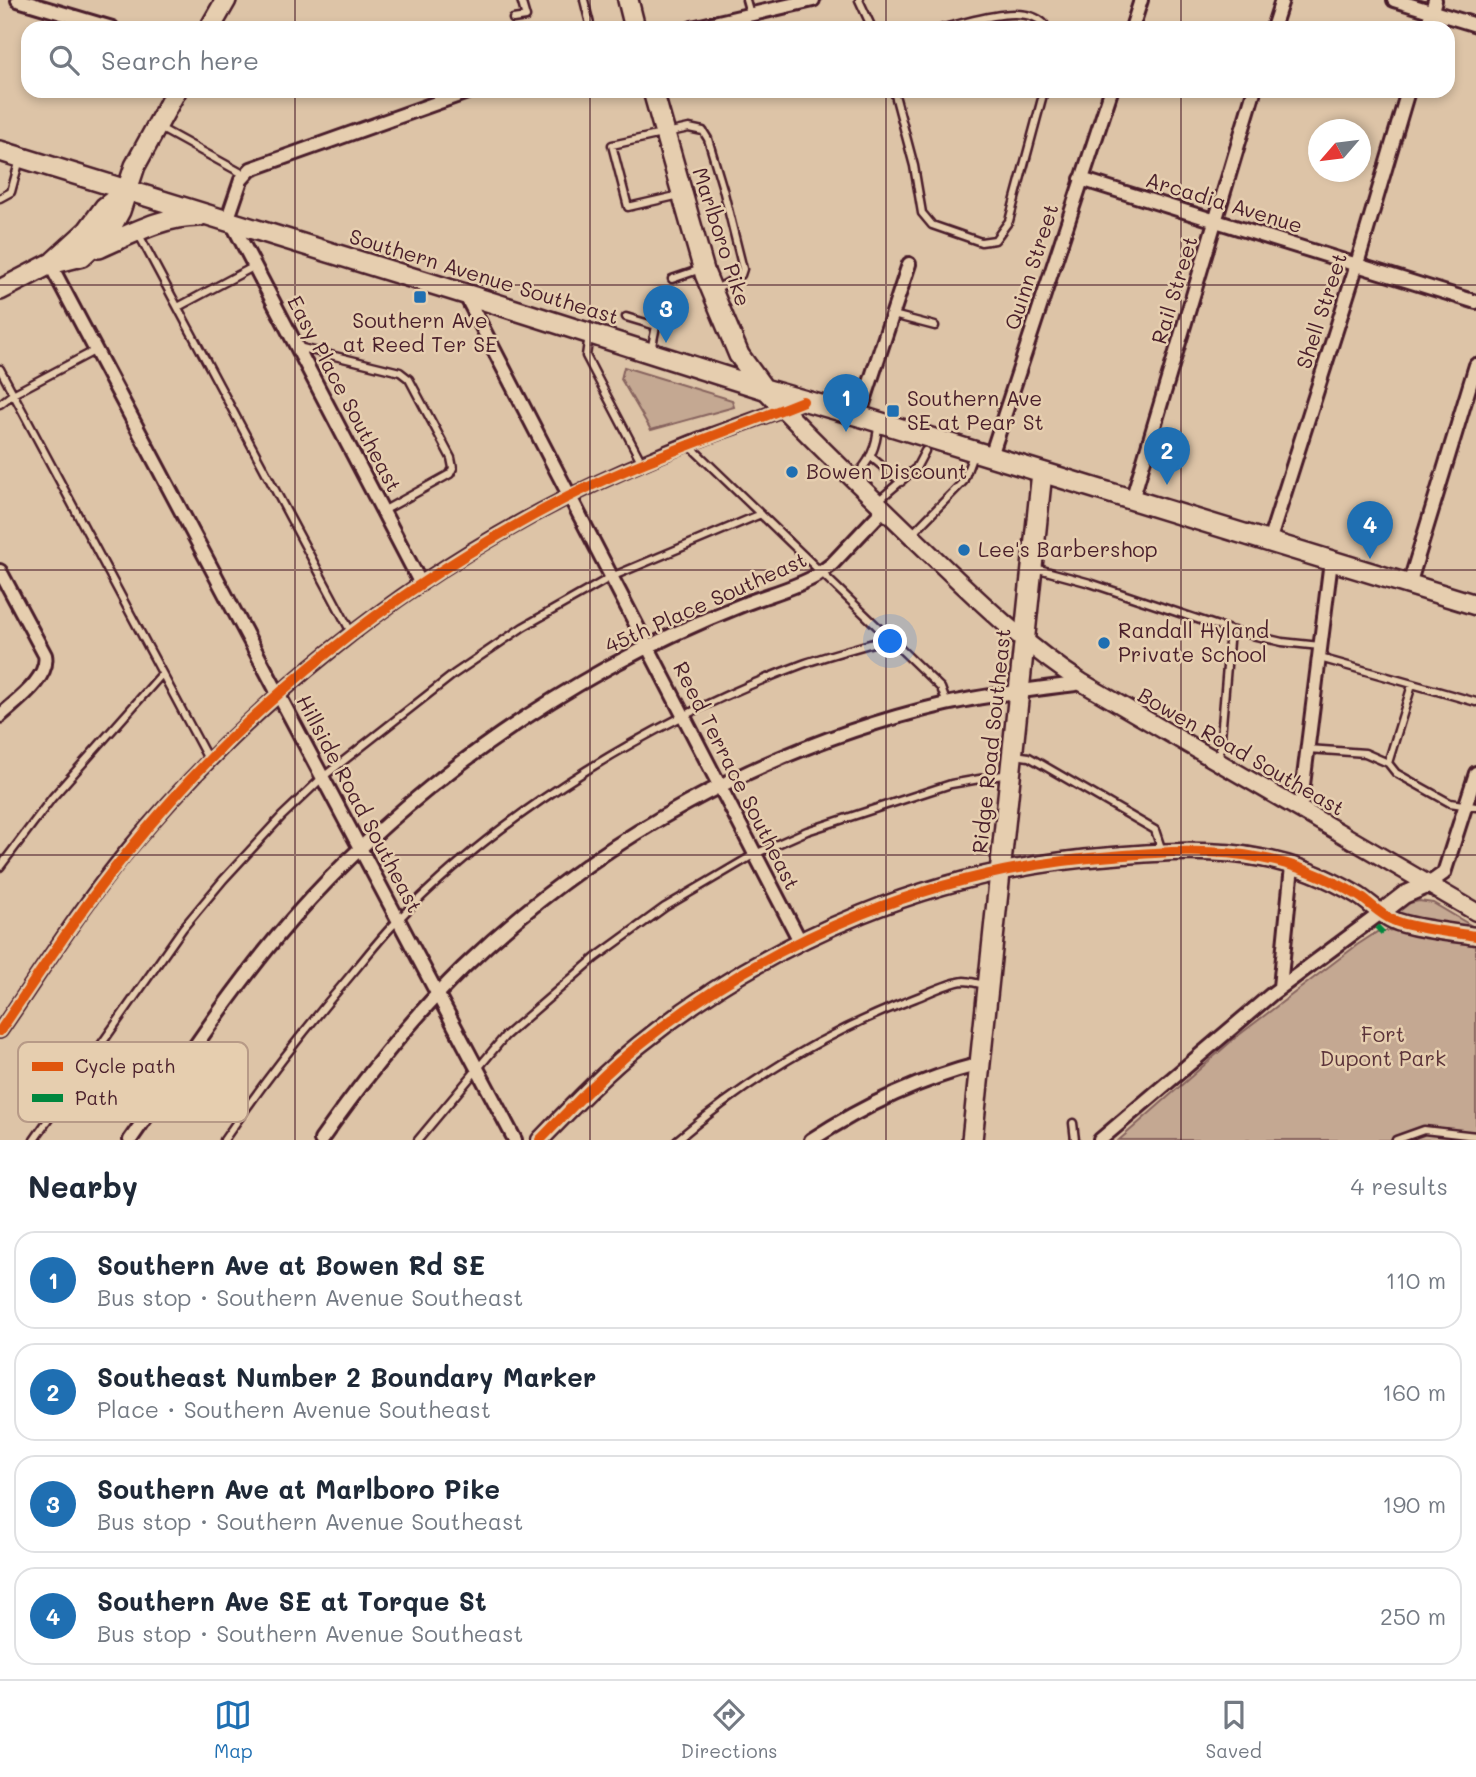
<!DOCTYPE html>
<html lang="en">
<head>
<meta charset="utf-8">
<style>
  :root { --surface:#fff; --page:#f2f2f3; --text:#1f2937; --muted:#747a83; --line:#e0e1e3; --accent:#1f6fb2 }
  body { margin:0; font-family:Mali,sans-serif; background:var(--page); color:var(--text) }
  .compass { position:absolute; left:1308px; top:119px; width:63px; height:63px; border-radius:50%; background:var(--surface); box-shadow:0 4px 10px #0003; rotate:242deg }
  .you { position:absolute; left:891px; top:642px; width:24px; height:24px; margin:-18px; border:5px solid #fff; border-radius:50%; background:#1a73e8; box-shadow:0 0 0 10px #1a73e833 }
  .badge { display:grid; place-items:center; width:46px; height:46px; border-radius:50%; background:var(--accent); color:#fff; font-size:23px; font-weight:700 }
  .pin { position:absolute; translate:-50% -58px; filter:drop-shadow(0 2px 4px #0008) }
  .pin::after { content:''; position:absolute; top:37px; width:24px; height:21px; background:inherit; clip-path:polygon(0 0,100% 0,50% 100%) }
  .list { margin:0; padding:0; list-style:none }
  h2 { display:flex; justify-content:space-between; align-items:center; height:91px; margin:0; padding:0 28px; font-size:30px }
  h2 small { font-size:23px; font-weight:400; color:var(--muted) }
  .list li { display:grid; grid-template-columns:46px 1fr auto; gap:21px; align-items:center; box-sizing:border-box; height:98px; margin:0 14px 14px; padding:0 14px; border:2px solid var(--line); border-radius:21px }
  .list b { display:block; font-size:26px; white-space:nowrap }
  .list p { margin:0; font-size:23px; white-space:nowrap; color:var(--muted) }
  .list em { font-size:23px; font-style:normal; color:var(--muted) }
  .icon { flex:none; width:38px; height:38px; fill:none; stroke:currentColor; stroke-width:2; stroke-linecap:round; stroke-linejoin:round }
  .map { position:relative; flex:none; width:1476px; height:1140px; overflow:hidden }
  .search { position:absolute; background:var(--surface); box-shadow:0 4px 10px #0003; left:21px; right:21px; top:21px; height:77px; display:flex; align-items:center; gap:18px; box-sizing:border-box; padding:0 24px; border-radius:21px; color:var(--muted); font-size:26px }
  .sheet { height:539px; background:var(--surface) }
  nav { display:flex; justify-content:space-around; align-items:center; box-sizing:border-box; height:98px; border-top:2px solid var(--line); background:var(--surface); font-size:19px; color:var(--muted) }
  nav a { display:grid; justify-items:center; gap:4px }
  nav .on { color:var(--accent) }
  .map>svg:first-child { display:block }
  .green { fill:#c4a892; stroke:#87645e; stroke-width:2 }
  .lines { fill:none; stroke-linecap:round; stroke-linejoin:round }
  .service-casing { stroke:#4a1f2b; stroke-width:11 }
  .minor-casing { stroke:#4a1f2b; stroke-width:18 }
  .tertiary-casing { stroke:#4a1f2b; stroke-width:21 }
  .secondary-casing { stroke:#4a1f2b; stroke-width:24 }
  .service { stroke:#e6ceaf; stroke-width:6 }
  .minor { stroke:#e6ceaf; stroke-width:12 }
  .tertiary { stroke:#e6ceaf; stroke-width:16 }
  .secondary { stroke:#e6ceaf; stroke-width:19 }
  .quiet { stroke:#00873e; stroke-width:9; stroke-dasharray:18 9; stroke-linecap:butt }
  .cycleway-casing { stroke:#e6ceaf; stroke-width:15 }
  .cycleway { stroke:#e0560e; stroke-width:10 }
  .grid { fill:none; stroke:#4a1f2b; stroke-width:2; stroke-opacity:0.55 }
  .poi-dot { fill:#1f6fb2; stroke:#e6ceaf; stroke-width:2.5 }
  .labels { text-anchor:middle; stroke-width:5; stroke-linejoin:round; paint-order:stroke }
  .street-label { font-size:21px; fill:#4a1f2b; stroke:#e6ceaf }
  .poi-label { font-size:21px; fill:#4a1f2b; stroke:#e6ceaf; text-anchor:start }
  .park-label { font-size:21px; fill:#5c343a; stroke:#e6ceaf }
  .key { fill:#e6ceaf; stroke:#b79a87; stroke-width:2 }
  .key-label { font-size:19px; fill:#4a1f2b }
</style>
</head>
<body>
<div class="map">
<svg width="1476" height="1140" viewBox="0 0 1476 1140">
  <rect width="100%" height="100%" fill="#ddc4a7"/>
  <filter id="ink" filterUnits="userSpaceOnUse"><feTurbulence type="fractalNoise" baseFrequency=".0143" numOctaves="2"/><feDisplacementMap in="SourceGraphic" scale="14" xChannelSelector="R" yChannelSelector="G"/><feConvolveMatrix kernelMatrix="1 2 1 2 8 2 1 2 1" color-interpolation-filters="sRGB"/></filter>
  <g filter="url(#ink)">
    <path class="green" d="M624,367L732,400L734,407L651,430L621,379Z
      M1419,901L1433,903L1472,926V929L1398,916L1397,913L1410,903Z
      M1393,930L1427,938L1476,943V1140H1119L1235,1038L1357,945L1377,932Z"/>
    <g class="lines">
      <defs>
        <path id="service" d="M584,0L591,28
          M746,0L750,14
          M859,0L872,28
          M513,19L526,17L521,0
          M943,28C970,22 1030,0 1047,28
          M894,91L914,166L922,213L932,225L981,242L995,240L1009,221L1044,91
          M158,127L245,175
          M680,195L628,207L612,145L689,128L703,131L708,139L723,189L743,269L741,275L714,290
          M0,198L11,192L20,159
          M138,233L352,634
          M672,279L701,269
          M178,307L255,266
          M893,315L935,326
          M626,317L656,326L651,351
          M589,335L586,356L642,463
          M298,347L400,372L409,379L451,458L453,468L450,474L383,511
          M0,369L209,761
          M0,404L13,394L96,350
          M689,445L941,688L947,704
          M870,456L901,482
          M854,477C870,463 877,446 878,425
          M878,501L916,468L925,451
          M913,533L963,482L973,455
          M1035,568L1090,583L1230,630L1282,642L1320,646
          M1320,658L1476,702
          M1308,749L1365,753L1388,763L1396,773L1450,803L1476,807
          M1015,755L1029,757L1155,830L1162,851
          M1219,761L1230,630
          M1388,763L1412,685
          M0,867L52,798L162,674
          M1073,1123L1075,1140
          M34,1140L183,928L223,880L282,816L323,777L454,674L523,627L611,577L761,514
          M224,1140C263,1083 305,1029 350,976C366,957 381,937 398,920C505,809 659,717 803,664C831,654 861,647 890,638
          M418,1140L505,1036L595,958L665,907L755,854L807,831L951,784L1008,774
          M677,1140C747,1080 827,1032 913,999C926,994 950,982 964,981C970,981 979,984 985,985
          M1396,1140L1424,1130L1476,1136"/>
        <path id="minor" d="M18,0L112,28
          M1394,0L1476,25
          M692,28L813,0
          M1132,28L1141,0
          M1273,28L1282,0
          M1427,28L1435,0
          M1081,179L1476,302
          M227,221L241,180L251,169L470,91
          M232,223L421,584
          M50,264L515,1140
          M465,294L800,941
          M859,416L909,264
          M991,456L1111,91
          M1132,500L1254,91
          M1269,542L1357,264L1408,91
          M0,571L45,655C50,678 15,702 0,716
          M1409,585L1476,365
          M1300,809L1331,561
          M1427,885L1444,873L1476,773
          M1280,987L1292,866
          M0,1031C42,970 81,907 128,850C250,704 400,581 570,496C609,477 650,459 690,443C723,430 757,420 790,406
          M130,1140C178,1072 223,1002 276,938C368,828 483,737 607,668C651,644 696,623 742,605C766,595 793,589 816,576L832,564L884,509
          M321,1140C364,1079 410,1020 463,968C596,839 766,746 946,704C991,694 1037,689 1083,683
          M811,1140C863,1106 920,1079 980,1064
          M1100,1140L1273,993L1382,912"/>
        <path id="tertiary" d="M764,389C814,443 868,493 920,544C972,594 1022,644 1083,683L1476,912
          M1382,912L1404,895L1427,885
          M540,1140C572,1107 603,1074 639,1045C774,936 939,868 1113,856C1160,852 1213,848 1261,858C1294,864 1329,878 1359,896C1370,903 1381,915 1393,920C1409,928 1456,933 1476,936"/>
        <path id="secondary" d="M628,0L635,28
          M210,28L226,0
          M653,91L705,274L739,355L763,388
          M0,151L465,294L764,389L859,416L1476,605
          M99,248C131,234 163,216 199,216
          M54,261L88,230L105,207L126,191
          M0,290L50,264L82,256L109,231L120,211L135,166L176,91
          M972,1140L1042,472"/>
      </defs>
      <use href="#service" class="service-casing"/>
      <use href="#minor" class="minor-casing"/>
      <use href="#tertiary" class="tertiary-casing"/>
      <use href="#secondary" class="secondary-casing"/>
      <use href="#service" class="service"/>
      <use href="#minor" class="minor"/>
      <use href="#tertiary" class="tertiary"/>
      <use href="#secondary" class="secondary"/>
      <path class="quiet" d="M1378,932L1382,928"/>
      <defs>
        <path id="cycleway" d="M0,1031C41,971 80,910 126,854C245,705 399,584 568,497C644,459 724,433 803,401
          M540,1140C572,1107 603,1074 639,1045C774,936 939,868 1113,856C1160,852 1213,848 1261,858C1294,864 1329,878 1359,896C1370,903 1381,915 1393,920C1409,928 1456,933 1476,936"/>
      </defs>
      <use href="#cycleway" class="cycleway-casing"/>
      <use href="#cycleway" class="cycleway"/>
    </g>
  </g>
  <path class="grid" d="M295,0V28M590,0V28M886,0V28M1181,0V28M295,91V1140M590,91V1140M886,91V1140M1181,91V1140M0,285H1476M0,570H1476M0,855H1476"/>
  <g class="poi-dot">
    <rect x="413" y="290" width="14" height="14" rx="3.5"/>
    <rect x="886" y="404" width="14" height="14" rx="3.5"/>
    <circle cx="792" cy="472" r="7"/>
    <circle cx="964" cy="550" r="7"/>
    <circle cx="1104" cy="643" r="7"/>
  </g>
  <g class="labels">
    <g class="street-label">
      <text transform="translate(1224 203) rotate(17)" y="7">Arcadia Avenue</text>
      <text transform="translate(721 237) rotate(72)" y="7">Marlboro Pike</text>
      <text transform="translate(1032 267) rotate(-72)" y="7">Quinn Street</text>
      <text transform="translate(484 277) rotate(17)" y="7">Southern Avenue Southeast</text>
      <text transform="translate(1175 290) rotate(-73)" y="7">Rail Street</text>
      <text transform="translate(1322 311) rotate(-72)" y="7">Shell Street</text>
      <text transform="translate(344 394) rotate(62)" y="7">Easy Place Southeast</text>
      <text transform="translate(706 603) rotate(-24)" y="7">45th Place Southeast</text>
      <text transform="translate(992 741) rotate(-84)" y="7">Ridge Road Southeast</text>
      <text transform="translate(1241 752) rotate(30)" y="7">Bowen Road Southeast</text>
      <text transform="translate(736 776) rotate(63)" y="7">Reed Terrace Southeast</text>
      <text transform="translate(359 804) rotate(62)" y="7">Hillside Road Southeast</text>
    </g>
    <g class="poi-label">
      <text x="420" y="328" text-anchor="middle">Southern Ave<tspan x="420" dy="24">at Reed Ter SE</tspan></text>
      <text x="907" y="406">Southern Ave<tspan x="907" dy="24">SE at Pear St</tspan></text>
      <text x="806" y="479">Bowen Discount</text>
      <text x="978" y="557">Lee's Barbershop</text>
      <text x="1118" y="638">Randall Hyland<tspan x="1118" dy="24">Private School</tspan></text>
    </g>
    <g class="park-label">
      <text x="1383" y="1042">Fort<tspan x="1383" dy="24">Dupont Park</tspan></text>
    </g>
  </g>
  <rect x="18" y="1042" width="230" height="80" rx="10" class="key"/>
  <rect x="32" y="1062" width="31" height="9" fill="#e0560e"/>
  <rect x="32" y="1094" width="31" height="8" fill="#00873e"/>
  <g class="key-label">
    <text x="75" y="1073">Cycle path</text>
    <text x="75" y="1105">Path</text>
  </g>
</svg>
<svg class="compass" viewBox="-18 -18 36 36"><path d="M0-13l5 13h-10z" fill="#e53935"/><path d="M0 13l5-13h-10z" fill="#747a83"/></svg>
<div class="you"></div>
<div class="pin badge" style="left:846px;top:432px">1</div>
<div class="pin badge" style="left:1167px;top:485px">2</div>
<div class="pin badge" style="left:666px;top:343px">3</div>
<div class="pin badge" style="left:1370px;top:559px">4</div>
<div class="search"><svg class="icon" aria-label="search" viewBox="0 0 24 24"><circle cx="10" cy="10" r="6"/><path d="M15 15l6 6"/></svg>Search here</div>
</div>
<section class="sheet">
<h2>Nearby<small>4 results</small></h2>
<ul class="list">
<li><span class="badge">1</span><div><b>Southern Ave at Bowen Rd SE</b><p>Bus stop · Southern Avenue Southeast</p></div><em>110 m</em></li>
<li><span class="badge">2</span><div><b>Southeast Number 2 Boundary Marker</b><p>Place · Southern Avenue Southeast</p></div><em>160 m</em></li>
<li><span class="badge">3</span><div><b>Southern Ave at Marlboro Pike</b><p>Bus stop · Southern Avenue Southeast</p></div><em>190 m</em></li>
<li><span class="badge">4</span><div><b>Southern Ave SE at Torque St</b><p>Bus stop · Southern Avenue Southeast</p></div><em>250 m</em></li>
</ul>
</section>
<nav>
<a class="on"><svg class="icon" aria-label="map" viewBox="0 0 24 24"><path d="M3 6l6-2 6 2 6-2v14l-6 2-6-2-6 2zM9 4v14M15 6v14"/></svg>Map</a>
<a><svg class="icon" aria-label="directions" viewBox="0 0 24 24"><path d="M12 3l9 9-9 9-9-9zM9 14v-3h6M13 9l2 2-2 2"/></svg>Directions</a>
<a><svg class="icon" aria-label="saved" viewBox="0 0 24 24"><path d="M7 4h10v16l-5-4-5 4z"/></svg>Saved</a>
</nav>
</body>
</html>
